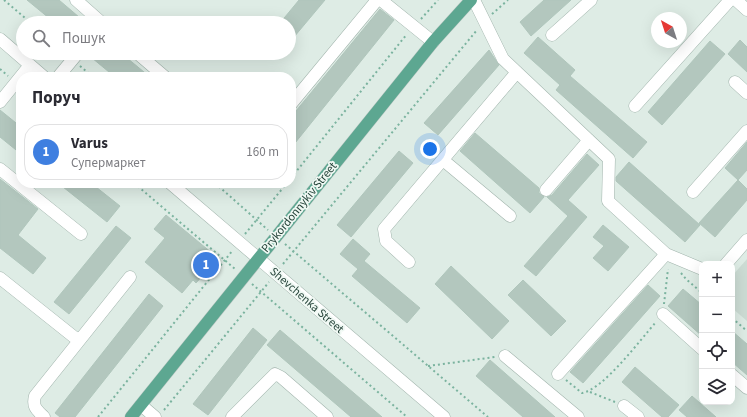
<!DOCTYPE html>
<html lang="uk">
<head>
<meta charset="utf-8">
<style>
  :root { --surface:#fff; --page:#f7f7f7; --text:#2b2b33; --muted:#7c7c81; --line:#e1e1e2; --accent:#d93025 }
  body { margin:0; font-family:"Source Sans 3",sans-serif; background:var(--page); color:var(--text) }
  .controls { position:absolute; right:12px; bottom:12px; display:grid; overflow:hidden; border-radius:8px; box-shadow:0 4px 16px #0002 }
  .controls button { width:36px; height:36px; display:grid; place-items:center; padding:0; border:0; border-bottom:1px solid var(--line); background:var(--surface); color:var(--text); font:20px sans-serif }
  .compass { position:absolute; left:651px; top:12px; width:36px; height:36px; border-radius:50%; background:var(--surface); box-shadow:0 4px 16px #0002; rotate:321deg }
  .you { position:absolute; left:430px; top:149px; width:14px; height:14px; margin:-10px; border:3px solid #fff; border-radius:50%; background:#1a73e8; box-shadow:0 0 0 6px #1a73e833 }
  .badge { display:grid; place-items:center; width:26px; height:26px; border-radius:50%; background:var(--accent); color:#fff; font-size:13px; font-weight:700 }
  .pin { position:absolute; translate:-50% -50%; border:2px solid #fff; box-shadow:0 1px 4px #0006 }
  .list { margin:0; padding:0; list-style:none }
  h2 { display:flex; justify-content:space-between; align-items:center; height:52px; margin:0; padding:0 16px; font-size:17px }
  h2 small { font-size:13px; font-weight:400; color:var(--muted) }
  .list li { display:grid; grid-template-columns:26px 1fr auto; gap:12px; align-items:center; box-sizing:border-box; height:56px; margin:0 8px 8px; padding:0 8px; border:1px solid var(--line); border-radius:16px }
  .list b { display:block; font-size:15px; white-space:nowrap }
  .list p { margin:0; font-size:13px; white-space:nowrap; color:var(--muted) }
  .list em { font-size:13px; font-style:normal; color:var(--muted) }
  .icon { flex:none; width:22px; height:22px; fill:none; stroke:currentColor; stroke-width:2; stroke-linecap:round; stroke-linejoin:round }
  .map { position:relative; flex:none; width:747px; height:417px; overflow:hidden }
  .search { position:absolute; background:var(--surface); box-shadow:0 4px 16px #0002; left:16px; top:16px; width:280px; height:44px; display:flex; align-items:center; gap:10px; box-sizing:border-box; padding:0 14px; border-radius:22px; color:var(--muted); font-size:15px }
  .panel { position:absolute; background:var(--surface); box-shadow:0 4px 16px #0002; left:16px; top:72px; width:280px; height:116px; border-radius:16px }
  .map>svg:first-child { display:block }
  .built { fill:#ccdcd4 }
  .building { fill:#b3c7be; stroke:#b0c6bc }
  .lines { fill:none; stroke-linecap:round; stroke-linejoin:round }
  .minor-casing { stroke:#a1b4ac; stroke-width:13 }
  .major-casing { stroke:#c0c9c6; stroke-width:13 }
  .path { stroke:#7bb39f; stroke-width:2; stroke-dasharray:2 3; stroke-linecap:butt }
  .minor { stroke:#fff; stroke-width:12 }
  .major { stroke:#5da791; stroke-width:12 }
  .labels { text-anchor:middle; stroke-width:3.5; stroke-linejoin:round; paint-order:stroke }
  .street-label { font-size:12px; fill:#1e3d33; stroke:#eff8f3 }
</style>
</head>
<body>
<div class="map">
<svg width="747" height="417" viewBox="0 0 747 417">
  <rect width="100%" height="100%" fill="#deece5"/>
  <path class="built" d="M747,259V321L732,308V276Z"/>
  <path class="building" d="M27,0H59L86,23H55Z
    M299,0H325L294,37L289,33V23H280Z
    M544,0H571L531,36L520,22Z
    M380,9L394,20L291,148V117Z
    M538,37L575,70L570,76L647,142L633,158L556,90L560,85L524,53Z
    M740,40L747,47V72L728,54Z
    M710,41L725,54L662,125L648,112Z
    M489,50L499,65L438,135L424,123Z
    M86,53H121L150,77H115Z
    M0,110L21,127V154L0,137Z
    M475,133L539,188V193L544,197L530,213L460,151Z
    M747,142V170L738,180L725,168Z
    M399,151L413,163L351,237L337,225Z
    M587,154L599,165L568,200L587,217L536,276L524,266L568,216L547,197L552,195Z
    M629,162L700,225L685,242L616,181V177Z
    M0,179L38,209L18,235L46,258L33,274L0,248Z
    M738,180L747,189V200L715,237L699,223Z
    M58,183H91L120,206L107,222Z
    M166,215L218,258L196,283L193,280L182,293L145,262L165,238L154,229Z
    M603,225L629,247L608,271L593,258L604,246L593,237Z
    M116,226L131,238L69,314L54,302Z
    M353,239L370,254L364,261L420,308L407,323L352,276L358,269L340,254Z
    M451,266L509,321L492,339L435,284Z
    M523,280L566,321L551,336L508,295Z
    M648,285L660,296L583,383L570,372Z
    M683,289L702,305V336L668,306Z
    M149,294L163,306L75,417H60L55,413Z
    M253,328L267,340L208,415L193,404Z
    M280,330L382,417H351L267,345Z
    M732,331L747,344V375L732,362Z
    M490,360L555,417H523L476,376Z
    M635,367L679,405L668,417H662L622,382Z
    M692,396L716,417H687L679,410Z"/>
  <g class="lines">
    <defs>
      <path id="minor" d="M76,0L102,23
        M381,0L433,42
        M474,0L503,59L609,159L608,201L666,254L702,269
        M736,0L747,10
        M552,35L591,0
        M0,39L44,77
        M137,53L165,77
        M58,77L78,53
        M735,82L747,93
        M0,102L30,65
        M291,104L377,0
        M635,106L730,0
        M443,160L510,216
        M0,169L81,234
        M170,183L444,417
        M546,190L589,140
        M693,192L747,131
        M409,262L386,241L384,229L517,72
        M726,264L747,240
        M0,278L79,341
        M663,314L702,349
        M505,356L578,417
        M558,374L666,254
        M732,375L747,388
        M141,405L155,417
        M624,406L638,417
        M44,417C37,410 32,407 35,396L130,277
        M232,417L275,374L281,377L327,417"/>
      <path id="major" d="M131,417L433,42L471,0"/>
    </defs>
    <use href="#minor" class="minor-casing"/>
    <use href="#major" class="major-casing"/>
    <path class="path" d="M4,0L31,23
      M492,14L508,0
      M421,19L438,0
      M80,66L93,77
      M0,69L8,76
      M291,178L407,34
      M134,183L235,269
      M215,183L268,230
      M245,234L287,183
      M285,244L488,417
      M283,264L477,30
      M681,273L686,279L702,293
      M252,284L407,417
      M664,304L668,269
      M732,318L747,331
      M428,366L495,357
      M566,380L582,393C604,389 640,340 656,322
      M590,392L615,402
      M164,410L269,282
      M98,417L233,250"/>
    <use href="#minor" class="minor"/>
    <use href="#major" class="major"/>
  </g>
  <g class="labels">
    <g class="street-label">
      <text transform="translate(299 207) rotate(-51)" y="4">Prykordonnykiv Street</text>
      <text transform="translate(307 300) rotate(41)" y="4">Shevchenka Street</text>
    </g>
  </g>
</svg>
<div class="controls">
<button>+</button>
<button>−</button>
<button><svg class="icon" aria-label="locate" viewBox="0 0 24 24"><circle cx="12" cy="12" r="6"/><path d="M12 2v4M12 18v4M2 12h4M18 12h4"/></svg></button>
<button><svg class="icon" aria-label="layers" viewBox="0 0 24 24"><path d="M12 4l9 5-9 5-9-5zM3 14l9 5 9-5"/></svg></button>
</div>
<svg class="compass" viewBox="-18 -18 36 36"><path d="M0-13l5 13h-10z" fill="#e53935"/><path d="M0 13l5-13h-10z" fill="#7c7c81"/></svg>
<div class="you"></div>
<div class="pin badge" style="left:206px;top:265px;background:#3f7fe0">1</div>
<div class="search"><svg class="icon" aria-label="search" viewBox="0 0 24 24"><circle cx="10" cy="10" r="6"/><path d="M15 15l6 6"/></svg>Пошук</div>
<section class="panel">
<h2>Поруч<small></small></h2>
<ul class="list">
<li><span class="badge" style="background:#3f7fe0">1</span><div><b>Varus</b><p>Супермаркет</p></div><em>160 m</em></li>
</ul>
</section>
</div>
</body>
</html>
